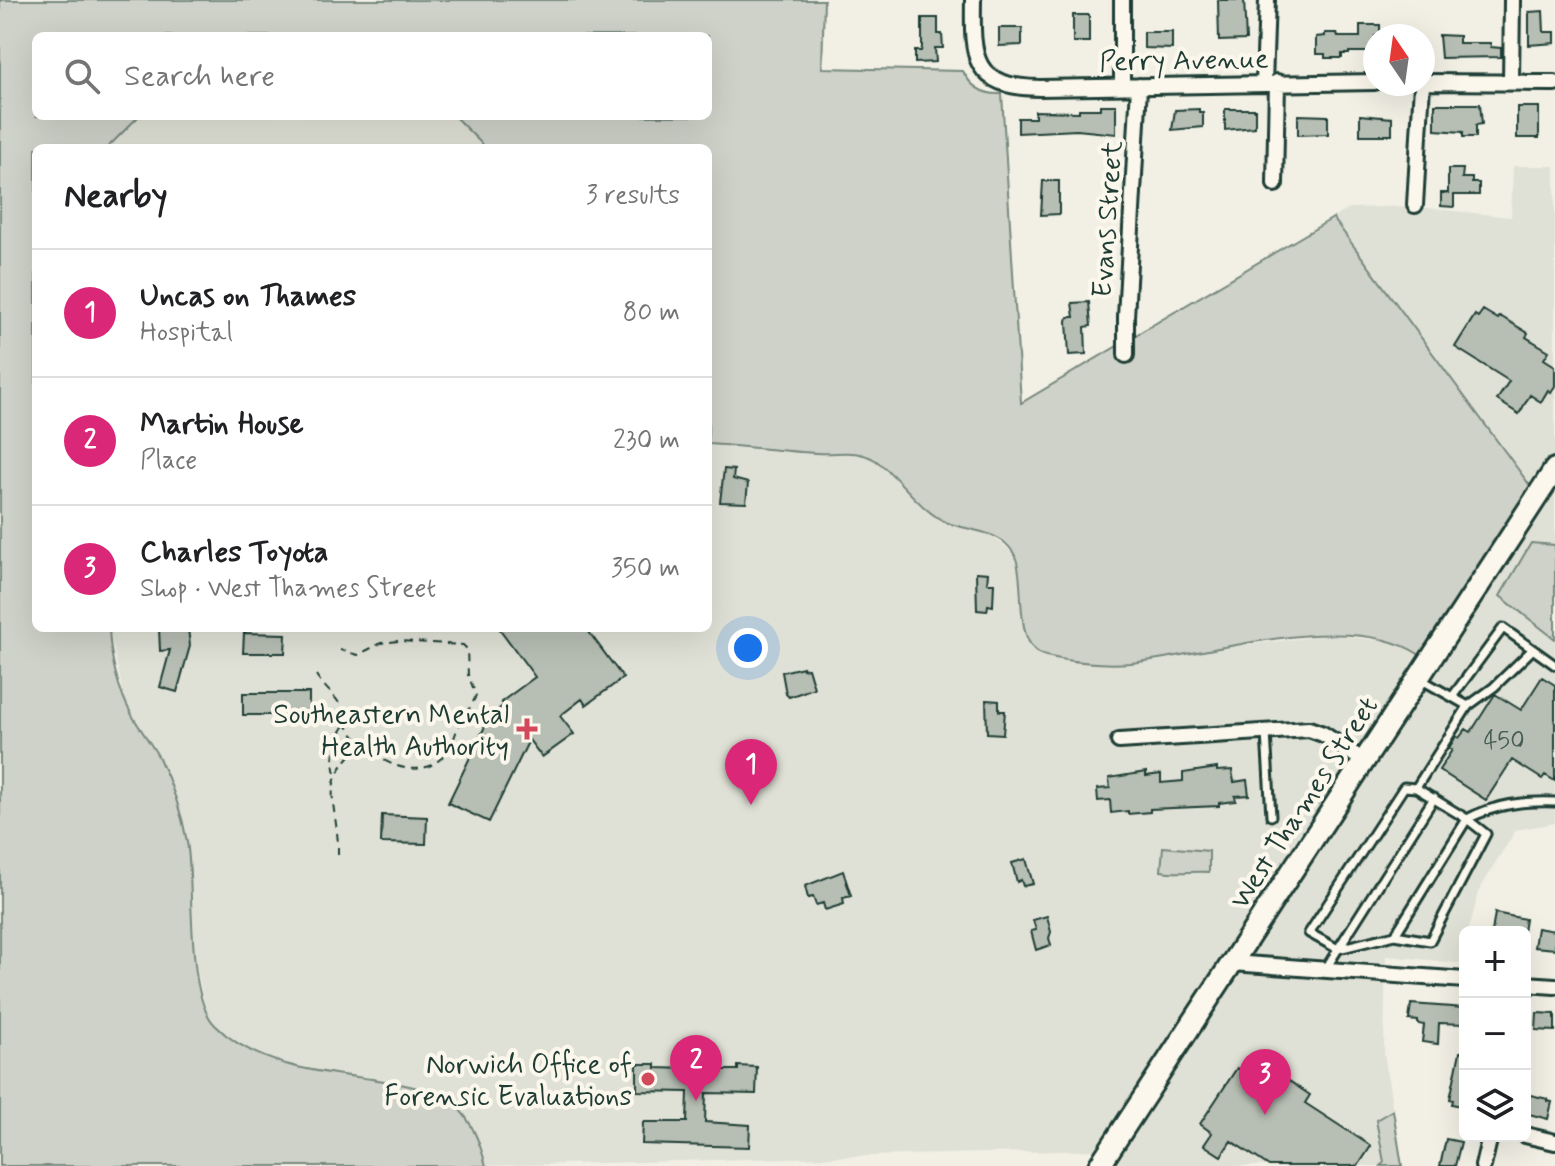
<!DOCTYPE html>
<html lang="en">
<head>
<meta charset="utf-8">
<style>
  :root { --surface:#fff; --page:#f6f6f6; --text:#202124; --muted:#757577; --line:#e0e0e0; --accent:#db2777 }
  body { margin:0; font-family:Mynerve,sans-serif; background:var(--page); color:var(--text) }
  .controls { position:absolute; right:24px; bottom:24px; display:grid; overflow:hidden; border-radius:12px; box-shadow:0 8px 32px #0002 }
  .controls button { width:72px; height:72px; display:grid; place-items:center; padding:0; border:0; border-bottom:2px solid var(--line); background:var(--surface); color:var(--text); font:40px sans-serif }
  .compass { position:absolute; left:1363px; top:24px; width:72px; height:72px; border-radius:50%; background:var(--surface); box-shadow:0 8px 32px #0002; rotate:347deg }
  .you { position:absolute; left:748px; top:648px; width:28px; height:28px; margin:-20px; border:6px solid #fff; border-radius:50%; background:#1a73e8; box-shadow:0 0 0 12px #1a73e833 }
  .badge { display:grid; place-items:center; width:52px; height:52px; border-radius:50%; background:var(--accent); color:#fff; font-size:26px; font-weight:700 }
  .pin { position:absolute; translate:-50% -66px; filter:drop-shadow(0 2px 4px #0008) }
  .pin::after { content:''; position:absolute; top:42px; width:28px; height:24px; background:inherit; clip-path:polygon(0 0,100% 0,50% 100%) }
  .list { margin:0; padding:0; list-style:none }
  h2 { display:flex; justify-content:space-between; align-items:center; height:104px; margin:0; padding:0 32px; font-size:34px }
  h2 small { font-size:26px; font-weight:400; color:var(--muted) }
  .list li { display:grid; grid-template-columns:52px 1fr auto; gap:24px; align-items:center; box-sizing:border-box; height:128px; padding:0 32px; border-top:2px solid var(--line) }
  .list b { display:block; font-size:30px; white-space:nowrap }
  .list p { margin:0; font-size:26px; white-space:nowrap; color:var(--muted) }
  .list em { font-size:26px; font-style:normal; color:var(--muted) }
  .icon { flex:none; width:44px; height:44px; fill:none; stroke:currentColor; stroke-width:2; stroke-linecap:round; stroke-linejoin:round }
  .map { position:relative; flex:none; width:1555px; height:1166px; overflow:hidden }
  .search { position:absolute; background:var(--surface); box-shadow:0 8px 32px #0002; left:32px; top:32px; width:680px; height:88px; display:flex; align-items:center; gap:20px; box-sizing:border-box; padding:0 28px; border-radius:12px; color:var(--muted); font-size:30px }
  .panel { position:absolute; background:var(--surface); box-shadow:0 8px 32px #0002; left:32px; top:144px; width:680px; height:488px; border-radius:12px }
  .map>svg:first-child { display:block }
  .built { fill:#e0e1d6 }
  .green { fill:#cfd2c8; stroke:#77887e; stroke-width:2 }
  .building { fill:#b7beb3; stroke:#1f3d34; stroke-width:2 }
  .lines { fill:none; stroke-linecap:round; stroke-linejoin:round }
  .service-casing { stroke:#1f3d34; stroke-width:13 }
  .minor-casing { stroke:#1f3d34; stroke-width:20 }
  .secondary-casing { stroke:#1f3d34; stroke-width:26 }
  .path { stroke:#1f3d34; stroke-width:2; stroke-dasharray:8 6; stroke-linecap:butt }
  .service { stroke:#fbf7ec; stroke-width:7 }
  .minor { stroke:#fbf7ec; stroke-width:14 }
  .secondary { stroke:#fbf7ec; stroke-width:20 }
  .poi-dot { fill:#d1495b; stroke:#fbf7ec; stroke-width:3 }
  .labels { text-anchor:middle; stroke-width:8; stroke-linejoin:round; paint-order:stroke }
  .number-label { font-size:24px; fill:#455d54 }
  .street-label { font-size:28px; fill:#1f3d34; stroke:#fbf7ec }
  .poi-label { font-size:28px; fill:#1f3d34; stroke:#fbf7ec; text-anchor:end }
</style>
</head>
<body>
<div class="map">
<svg width="1555" height="1166" viewBox="0 0 1555 1166">
  <rect width="100%" height="100%" fill="#f2f0e5"/>
  <filter id="ink" filterUnits="userSpaceOnUse"><feTurbulence type="fractalNoise" baseFrequency=".0125" numOctaves="2"/><feDisplacementMap in="SourceGraphic" scale="16" xChannelSelector="R" yChannelSelector="G"/><feConvolveMatrix kernelMatrix="1 2 1 2 8 2 1 2 1" color-interpolation-filters="sRGB"/></filter>
  <g filter="url(#ink)">
    <path class="built" d="M139,116H454L486,148H107Z
      M1513,166H1555V545L1531,543L1500,595L1555,639V823L1516,830L1481,886L1468,932H1465V943L1459,963L1386,956L1384,1053L1393,1110L1376,1120L1384,1162L1381,1166H1091L1100,1150L486,1166L482,1147L467,1119L456,1106L440,1096L395,1083L280,1063L246,1049L211,1022L203,999L194,954L192,891L186,836L168,777L124,698L109,628H708V444L770,447L818,454L856,452L874,460L946,523L989,534L1013,552L1018,570L1019,597L1061,659L1133,662L1217,648L1330,635L1388,641L1420,655L1278,879L1533,491L1333,218L1350,208L1409,206L1511,217Z"/>
    <path class="green" d="M0,0H824L822,68L963,71C971,88 984,95 1002,94L1021,403L1333,218L1534,491L1462,590L1420,655C1351,608 1208,655 1130,663C1104,665 1071,662 1046,656C1010,647 1028,576 1013,552C999,530 969,531 948,523C920,512 900,477 875,460C855,448 838,455 816,453C780,451 744,446 708,444V148H486L454,116H708V36H36V116H139L107,148H36V628H109C110,656 118,691 132,715C140,729 150,742 158,756C171,782 182,813 187,842C195,885 185,995 215,1025C255,1066 318,1072 372,1079C400,1084 434,1088 457,1107C473,1122 481,1146 486,1166H0Z
      M1531,543L1555,545V639L1500,596Z
      M1163,847L1209,851V872C1192,871 1178,874 1161,871Z
      M1393,1110L1402,1166H1381L1384,1162L1376,1120Z"/>
    <path class="building" d="M1218,0H1244L1246,40L1219,41Z
      M1543,11L1544,32H1555V43L1529,45V12Z
      M1073,15H1089V42H1073Z
      M922,18H938V34H942L943,48H935L936,62L915,63V51H921L922,47Z
      M1360,25H1380V36H1375V52H1349V54H1342V58H1325V54H1316V37L1325,36V33H1337L1338,37H1360Z
      M999,28H1022V45L999,46Z
      M1144,32H1172V49L1144,48Z
      M1439,35L1459,36V43H1490L1491,47L1501,48V57L1441,58Z
      M1435,104H1480L1482,124L1476,125V137H1463V132L1435,130Z
      M1100,105H1116V134L1077,130L1018,133V118H1035V111L1079,112V109H1100Z
      M1517,107H1539V138H1517Z
      M1199,109V112H1203V127L1172,130L1175,110Z
      M1225,109H1255V127L1225,130Z
      M1298,115L1328,116V134L1298,135Z
      M1360,115L1392,118V135H1360Z
      M1448,169H1463L1462,178H1472V183H1479V195H1454V207L1441,206V193H1448Z
      M1043,181H1059V214L1041,215Z
      M1089,302L1091,326L1085,327L1086,354L1069,355L1067,321L1068,317H1074L1072,303Z
      M1483,310L1498,319L1500,316L1528,333L1526,337L1549,351L1544,359L1555,366V386L1551,392L1548,390L1541,402L1530,395L1519,414L1497,400L1509,381L1455,347L1475,315L1478,317Z
      M724,469L734,470L733,479L748,483L746,503L720,502Z
      M976,572L988,573L987,583H994L993,606L988,605L987,611L977,610Z
      M159,628H188L190,646L177,692L160,687L170,650L160,651Z
      M499,628H586L623,678L586,705L582,699L560,716L574,734L542,757L529,740L489,822L448,803L490,716L504,705L501,702L535,677Z
      M244,633L286,634L285,653H243Z
      M803,667V669L808,668L814,688L789,697L786,694L782,672Z
      M1542,677L1555,685V781L1545,775L1542,779L1512,760L1486,800L1439,770L1452,750L1449,748L1456,736L1459,738L1466,729L1471,732L1495,694L1521,710Z
      M243,693H309V715H243Z
      M986,700L999,701V711H1005L1003,734L987,733Z
      M1217,768V771L1232,770L1234,782L1247,780L1249,795L1235,796L1236,801L1219,803V806L1150,809V812L1128,814V811L1111,813L1110,800L1098,801L1097,789L1110,788L1109,778L1146,772V776L1161,774V783L1183,781V773Z
      M382,815L427,817L426,844L381,843Z
      M1026,859L1033,884L1023,886L1021,880L1017,882L1012,863Z
      M843,871L851,896L843,898L844,904L825,910L823,903L816,905L813,897L808,898L805,886Z
      M1495,913L1525,919L1523,932H1492Z
      M1047,916L1051,932L1049,938L1051,945L1036,950L1031,931L1036,930L1033,920Z
      M1537,928L1555,931V949L1534,947Z
      M1411,1004L1465,1008V1024L1439,1023L1438,1044L1422,1042L1424,1025L1418,1024V1021L1409,1020Z
      M1537,1013L1555,1014V1031L1536,1030Z
      M1460,1052H1465V1107L1452,1104L1453,1100L1450,1099Z
      M637,1064H656V1068L691,1069L695,1066L704,1070H738V1066L757,1067L756,1094L706,1093L705,1122L750,1125L749,1147L642,1144L643,1122H687L688,1092L637,1091Z
      M1237,1068L1270,1090L1280,1075L1310,1095L1305,1103L1371,1146L1358,1166H1269L1231,1141L1221,1156L1204,1145L1212,1133L1200,1124Z
      M1526,1094L1548,1099V1101L1552,1102L1548,1119L1525,1113Z
      M1446,1139L1461,1142L1455,1166H1440Z"/>
    <g class="lines">
      <defs>
        <path id="service" d="M1452,697L1503,628L1555,665
          M1468,706L1494,687L1532,650
          M1266,733L1271,816
          M1416,788L1468,706L1422,680
          M1395,935L1430,941L1486,834L1467,819C1496,804 1523,801 1555,802
          M1338,949L1434,798
          M1325,970L1338,949L1309,933L1404,787L1416,788L1467,819L1395,935L1338,949"/>
        <path id="minor" d="M973,0C972,58 972,87 1040,88L1375,82
          M1122,0V86
          M1423,82L1555,83
          M1511,82L1512,0
          M1264,83L1267,0
          M1275,184L1277,82
          M1415,205L1422,84
          M1126,355V317L1139,86
          M1119,741L1309,729L1323,734L1364,761
          M1232,963L1465,980
          M1525,984L1555,986
          M1525,1135L1555,1142
          M1483,1166L1490,1136"/>
        <path id="secondary" d="M1099,1166L1555,469"/>
      </defs>
      <use href="#service" class="service-casing"/>
      <use href="#minor" class="minor-casing"/>
      <use href="#secondary" class="secondary-casing"/>
      <path class="path" d="M316,675C322,685 334,695 339,703C342,709 341,715 344,720C347,728 356,739 363,745C386,767 426,783 448,750C453,743 455,735 458,727C463,716 472,707 476,695L468,675L467,649L463,645L398,641L381,643L358,655L340,650
        M335,773C330,757 336,737 346,724
        M338,855C339,800 315,789 361,744"/>
      <use href="#service" class="service"/>
      <use href="#minor" class="minor"/>
      <use href="#secondary" class="secondary"/>
    </g>
  </g>
  <g class="poi-dot">
    <path d="M523 717h8v8h8v8h-8v8h-8v-8h-8v-8h8z"/>
    <circle cx="648" cy="1079" r="8"/>
  </g>
  <g class="labels">
    <g class="number-label">
      <text x="1504" y="748">450</text>
    </g>
    <g class="street-label">
      <text transform="translate(1184 59) rotate(-1)" y="10">Perry Avenue</text>
      <text transform="translate(1106 219) rotate(-86)" y="10">Evans Street</text>
      <text transform="translate(1303 802) rotate(-57)" y="10">West Thames Street</text>
    </g>
    <g class="poi-label">
      <text x="509" y="723">Southeastern Mental<tspan x="509" dy="32">Health Authority</tspan></text>
      <text x="632" y="1073">Norwich Office of<tspan x="632" dy="32">Forensic Evaluations</tspan></text>
    </g>
  </g>
</svg>
<div class="controls">
<button>+</button>
<button>−</button>
<button><svg class="icon" aria-label="layers" viewBox="0 0 24 24"><path d="M12 4l9 5-9 5-9-5zM3 14l9 5 9-5"/></svg></button>
</div>
<svg class="compass" viewBox="-18 -18 36 36"><path d="M0-13l5 13h-10z" fill="#e53935"/><path d="M0 13l5-13h-10z" fill="#757577"/></svg>
<div class="you"></div>
<div class="pin badge" style="left:751px;top:805px">1</div>
<div class="pin badge" style="left:696px;top:1101px">2</div>
<div class="pin badge" style="left:1265px;top:1115px">3</div>
<div class="search"><svg class="icon" aria-label="search" viewBox="0 0 24 24"><circle cx="10" cy="10" r="6"/><path d="M15 15l6 6"/></svg>Search here</div>
<section class="panel">
<h2>Nearby<small>3 results</small></h2>
<ul class="list">
<li><span class="badge">1</span><div><b>Uncas on Thames</b><p>Hospital</p></div><em>80 m</em></li>
<li><span class="badge">2</span><div><b>Martin House</b><p>Place</p></div><em>230 m</em></li>
<li><span class="badge">3</span><div><b>Charles Toyota</b><p>Shop · West Thames Street</p></div><em>350 m</em></li>
</ul>
</section>
</div>
</body>
</html>
